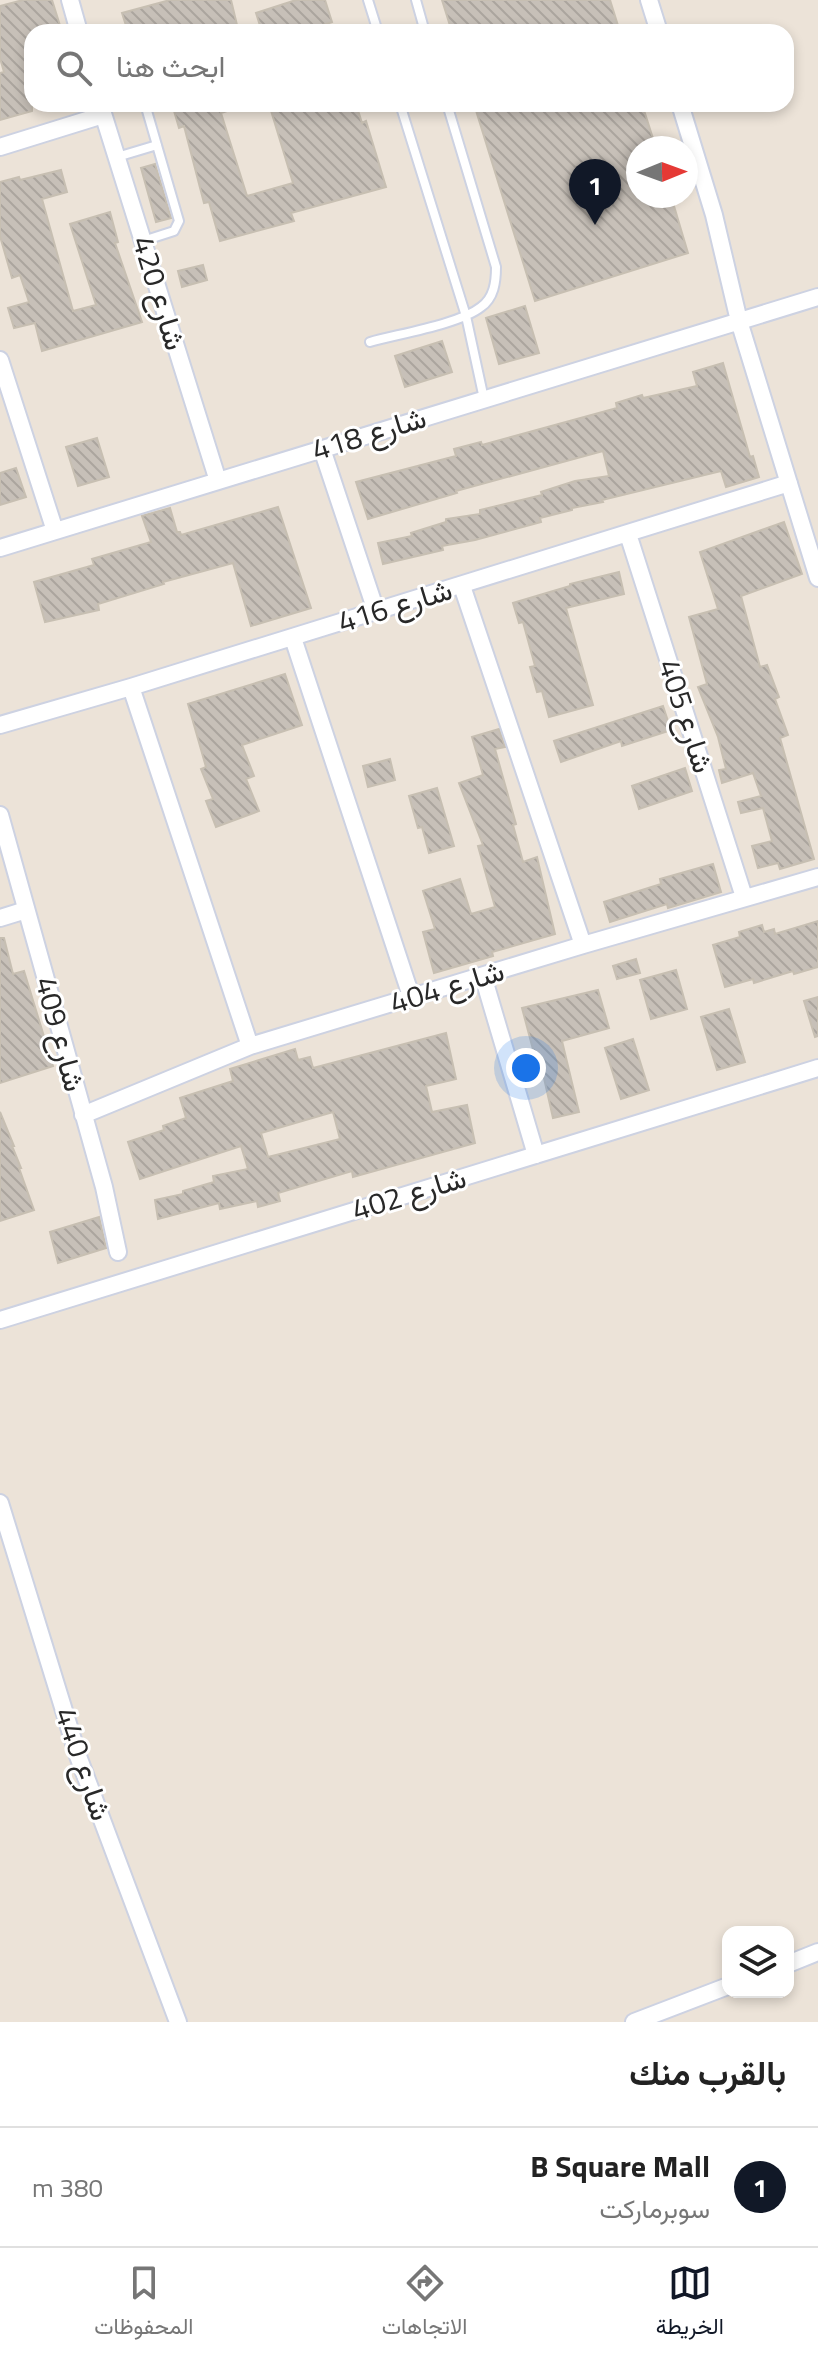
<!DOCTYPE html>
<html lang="ar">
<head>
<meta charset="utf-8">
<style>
  :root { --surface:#fff; --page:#f2f2f2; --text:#222; --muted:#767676; --line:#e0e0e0; --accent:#111827 }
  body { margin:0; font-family:"Titillium Web",Vazirmatn,sans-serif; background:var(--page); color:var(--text); direction:rtl }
  .controls { position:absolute; right:24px; bottom:24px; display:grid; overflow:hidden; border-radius:16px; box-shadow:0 4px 12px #0003 }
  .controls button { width:72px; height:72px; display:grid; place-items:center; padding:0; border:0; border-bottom:2px solid var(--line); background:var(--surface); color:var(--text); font:40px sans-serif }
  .compass { position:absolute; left:626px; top:136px; width:72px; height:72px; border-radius:50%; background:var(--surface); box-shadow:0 4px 12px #0003; rotate:89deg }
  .you { position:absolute; left:526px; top:1068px; width:28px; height:28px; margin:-20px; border:6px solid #fff; border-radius:50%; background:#1a73e8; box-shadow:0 0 0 12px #1a73e833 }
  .badge { display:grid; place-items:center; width:52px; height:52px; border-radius:50%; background:var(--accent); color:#fff; font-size:26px; font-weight:700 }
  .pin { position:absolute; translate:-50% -66px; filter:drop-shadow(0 2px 4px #0008) }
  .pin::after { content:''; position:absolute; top:42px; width:28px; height:24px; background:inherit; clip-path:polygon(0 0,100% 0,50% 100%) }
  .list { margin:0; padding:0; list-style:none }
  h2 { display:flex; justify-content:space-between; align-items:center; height:104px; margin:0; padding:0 32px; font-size:34px }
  h2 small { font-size:26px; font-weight:400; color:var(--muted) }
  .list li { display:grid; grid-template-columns:52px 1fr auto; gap:24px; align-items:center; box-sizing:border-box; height:120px; padding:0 32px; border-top:2px solid var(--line) }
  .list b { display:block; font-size:30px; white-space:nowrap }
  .list p { margin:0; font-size:26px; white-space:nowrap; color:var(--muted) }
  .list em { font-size:26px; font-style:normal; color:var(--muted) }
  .icon { flex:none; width:44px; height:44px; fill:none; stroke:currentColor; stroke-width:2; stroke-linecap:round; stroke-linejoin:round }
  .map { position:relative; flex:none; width:818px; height:2022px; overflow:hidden; direction:ltr }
  .search { position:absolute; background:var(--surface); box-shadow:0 4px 12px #0003; left:24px; right:24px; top:24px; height:88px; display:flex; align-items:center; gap:20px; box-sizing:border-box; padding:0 28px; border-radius:24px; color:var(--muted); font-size:30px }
  .sheet { height:224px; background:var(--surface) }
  nav { display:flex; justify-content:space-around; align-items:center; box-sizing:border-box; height:112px; border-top:2px solid var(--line); background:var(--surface); font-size:22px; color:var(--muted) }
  nav a { display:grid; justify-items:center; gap:4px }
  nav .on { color:var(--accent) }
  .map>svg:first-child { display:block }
  .building { fill:url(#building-back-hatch); stroke:#c7bfb2; stroke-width:2; fill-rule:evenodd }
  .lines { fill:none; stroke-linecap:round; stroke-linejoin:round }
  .service-casing { stroke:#cdd2e2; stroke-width:12 }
  .minor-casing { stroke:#cdd2e2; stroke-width:20 }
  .service { stroke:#fff; stroke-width:8 }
  .minor { stroke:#fff; stroke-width:16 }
  .labels { text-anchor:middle; stroke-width:6; stroke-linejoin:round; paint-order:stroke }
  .street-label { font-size:30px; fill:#282828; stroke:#fff }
</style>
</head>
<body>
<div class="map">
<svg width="818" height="2022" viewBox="0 0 818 2022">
  <defs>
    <pattern id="building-back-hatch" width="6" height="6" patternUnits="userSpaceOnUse" patternTransform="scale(2)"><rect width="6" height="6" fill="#c7c0b8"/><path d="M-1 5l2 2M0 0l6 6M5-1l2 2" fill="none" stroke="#aba59e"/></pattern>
  </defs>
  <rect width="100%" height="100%" fill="#ece3d8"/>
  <path class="building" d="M23,0H52L62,32H32V111L0,120V73L4,72L0,58V6Z
    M170,0H231L237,25L210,32L209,28L196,32H128L122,13Z
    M296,0H325L332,22L302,32H262L256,13Z
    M442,0H610L620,32H452Z
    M172,104H242V106L221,113L247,196L293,183L269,104H356L362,123L366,121L386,187L291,213L294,221L220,241L209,202L204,203L184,126L179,128Z
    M474,104H642L656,148H638V196H671L688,253L535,301Z
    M155,164L171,218L156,222L141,168Z
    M61,170L67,192L42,199L73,311L96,305L70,224L110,212L118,242L115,243L142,322L42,351L35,323L14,328L8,308L29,302L20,275L12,278L0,236V182L19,177L20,180Z
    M203,265L207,280L182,287L178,271Z
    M525,306L539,353L499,364L486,318Z
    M442,341L452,372L405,387L395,356Z
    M723,363L750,457L753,456L759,477L726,487L721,471L602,500L603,502L572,508V510L540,518L541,522L475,540L442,546L443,550L383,564L378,543L412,536L411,533L446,522V519L480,514V510L542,495L541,492L575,481L609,476L603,451L456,491L457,493L368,519L356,482L456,456L454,449L481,442L482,445L617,408L616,403L642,395L643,398L697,386L693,372Z
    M97,438L109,477L78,486L66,447Z
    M16,468L26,497L0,505V473Z
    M278,507L311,608L251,626L233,563L163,582L164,584L98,604L99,610L45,622L34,582L94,565L92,559L151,542L142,516L170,508L177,532H180L181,535Z
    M784,522L802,574L741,596L760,667L767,665L779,697L775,699L788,735L780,738L814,859L780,869L778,863L758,868L752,846L772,841L763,808L741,813L738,802L761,796L753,773L722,783L719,770L726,769L718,737L698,687L707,684L689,617L718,609L700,552Z
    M619,572L624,594L566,608L593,705L549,717L542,691L537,692L530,667L535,666L523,622L519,623L513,603L570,586V584Z
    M285,674L302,725L242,745L254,776L246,779L259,811L216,827L206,801L213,799L201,769L206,767L188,704Z
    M663,706L671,730L622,746L621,741L561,762L554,741Z
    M499,729L505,747L495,749L516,824L513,825L523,862L537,857L555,934L492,952L493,956L434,973L423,932L435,929L423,891L460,879L471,914L495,907L478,846L483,845L459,783L483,775L472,737Z
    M390,759L395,780L368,787L363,766Z
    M685,768L692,791L639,809L632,786Z
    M437,788L454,846L429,853L422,827L418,828L409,796Z
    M713,864L721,892L668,908L667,904L610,922L604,902L661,884L660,879Z
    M818,921V967L794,974L793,971L754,983L753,979L725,987L713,945L740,937L739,932L762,925L764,932L774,929L775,934Z
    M0,938H4L13,974L24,971L53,1066L0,1083Z
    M636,959L640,973L617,979L613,966Z
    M676,970L687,1009L651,1019L640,980Z
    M598,990L609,1028L562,1041L579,1112L553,1118L539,1056L535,1057L522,1008Z
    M818,997V1036L815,1037L804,1001Z
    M729,1009L745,1062L717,1070L701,1017Z
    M446,1033L456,1079L426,1086L432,1112L467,1105L475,1143L353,1177L352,1171L278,1193L280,1201L258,1207L257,1201L220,1209L219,1203L158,1219L155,1200L183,1194V1191L214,1182L213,1176L248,1169L241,1146L140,1179L128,1142L164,1130L163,1126L186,1118L180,1098L233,1081L230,1069L295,1049L298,1060L310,1057L313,1068ZM333,1112L340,1139L268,1157L261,1133Z
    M633,1039L649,1090L621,1099L605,1048Z
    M0,1112L14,1146H12L21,1168H19L34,1210L0,1221Z
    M99,1217L106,1248L58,1263L50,1232Z"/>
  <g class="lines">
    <defs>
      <path id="service" d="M368,0L378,32
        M416,0L425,32
        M400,104L466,316L484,399
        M117,157L157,145
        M143,241L174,231L179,221L145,104
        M370,342C398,334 460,324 481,307C494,298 496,282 496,267L447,104"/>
      <path id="minor" d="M70,0L79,32
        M649,0L659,32
        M100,104L218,481
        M680,104L714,215L739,321L818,578
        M0,147L103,115
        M0,360L55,531
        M322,449L376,611
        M628,534L744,897
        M0,548L818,297
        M462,586L583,945
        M293,638L412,999
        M131,687L250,1046
        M0,725L131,687L789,483
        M0,815L104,1187L118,1252
        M0,918L26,910
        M483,976L536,1155
        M83,1115L250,1046L583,945L818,877
        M0,1320L818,1068
        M0,1503L78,1756L178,2022
        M788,1964L818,1952
        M634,2022L728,1986"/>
    </defs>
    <use href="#service" class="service-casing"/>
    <use href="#minor" class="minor-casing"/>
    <use href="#service" class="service"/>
    <use href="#minor" class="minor"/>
  </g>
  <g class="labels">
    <g class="street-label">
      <text transform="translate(159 293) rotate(73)" y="10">شارع 420</text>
      <text transform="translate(369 434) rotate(-17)" y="10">شارع 418</text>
      <text transform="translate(395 606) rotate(-17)" y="10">شارع 416</text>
      <text transform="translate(686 716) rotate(72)" y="10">شارع 405</text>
      <text transform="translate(447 987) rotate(-17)" y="10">شارع 404</text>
      <text transform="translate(60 1034) rotate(75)" y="10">شارع 409</text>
      <text transform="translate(409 1194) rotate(-17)" y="10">شارع 402</text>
      <text transform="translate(83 1764) rotate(71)" y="10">شارع 440</text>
    </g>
  </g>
</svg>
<div class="controls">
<button><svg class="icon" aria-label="layers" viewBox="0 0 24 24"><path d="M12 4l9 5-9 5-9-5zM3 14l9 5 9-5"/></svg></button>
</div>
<svg class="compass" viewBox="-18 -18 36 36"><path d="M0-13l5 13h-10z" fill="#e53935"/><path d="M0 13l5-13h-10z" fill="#767676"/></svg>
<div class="you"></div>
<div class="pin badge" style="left:595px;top:225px">1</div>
<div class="search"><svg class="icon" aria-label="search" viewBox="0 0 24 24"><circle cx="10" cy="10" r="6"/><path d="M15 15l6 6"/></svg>ابحث هنا</div>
</div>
<section class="sheet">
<h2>بالقرب منك<small></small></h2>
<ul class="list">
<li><span class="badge">1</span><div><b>B Square Mall</b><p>سوبرماركت</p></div><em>380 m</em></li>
</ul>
</section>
<nav>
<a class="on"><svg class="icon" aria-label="map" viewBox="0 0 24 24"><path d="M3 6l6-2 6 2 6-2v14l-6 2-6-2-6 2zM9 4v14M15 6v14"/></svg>الخريطة</a>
<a><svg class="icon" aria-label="directions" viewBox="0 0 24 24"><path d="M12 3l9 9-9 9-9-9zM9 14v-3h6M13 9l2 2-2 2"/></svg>الاتجاهات</a>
<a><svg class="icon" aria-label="saved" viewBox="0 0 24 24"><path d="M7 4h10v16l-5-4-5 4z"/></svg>المحفوظات</a>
</nav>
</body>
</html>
